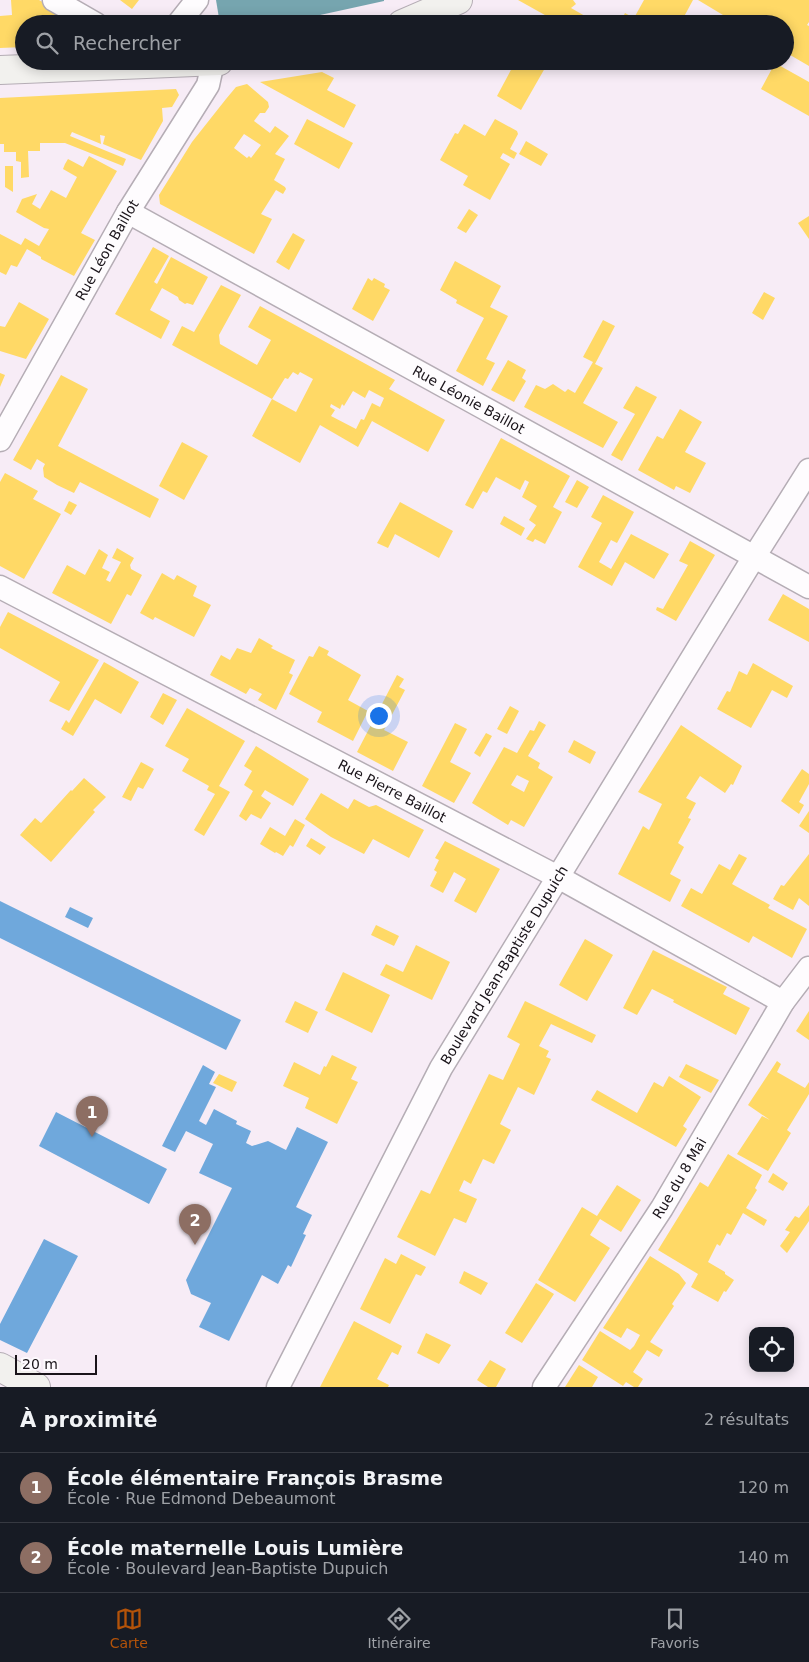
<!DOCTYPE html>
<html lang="fr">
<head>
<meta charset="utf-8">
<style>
  :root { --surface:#171b24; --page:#242831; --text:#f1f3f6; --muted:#9ea1a6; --line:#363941; --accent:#b45309 }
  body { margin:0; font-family:"DejaVu Sans",sans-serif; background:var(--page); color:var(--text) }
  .controls { position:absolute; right:15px; bottom:15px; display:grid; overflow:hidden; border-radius:10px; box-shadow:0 2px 12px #0003 }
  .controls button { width:45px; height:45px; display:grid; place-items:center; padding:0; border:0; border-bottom:1px solid var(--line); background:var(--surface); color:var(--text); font:25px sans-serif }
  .scale { position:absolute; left:15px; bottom:12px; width:82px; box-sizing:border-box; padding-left:5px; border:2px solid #1a141a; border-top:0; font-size:14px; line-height:18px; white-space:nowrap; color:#1a141a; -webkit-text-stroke:4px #fefafe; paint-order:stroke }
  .you { position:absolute; left:378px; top:715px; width:18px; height:18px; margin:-12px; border:4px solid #fff; border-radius:50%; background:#1a73e8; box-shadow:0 0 0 8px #1a73e833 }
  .badge { display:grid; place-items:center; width:32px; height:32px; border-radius:50%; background:var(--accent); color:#fff; font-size:16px; font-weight:700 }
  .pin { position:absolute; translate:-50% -41px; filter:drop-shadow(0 1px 2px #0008) }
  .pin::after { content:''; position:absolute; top:26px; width:18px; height:15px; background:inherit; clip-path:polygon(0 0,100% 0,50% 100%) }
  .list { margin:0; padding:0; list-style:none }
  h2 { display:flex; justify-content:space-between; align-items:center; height:65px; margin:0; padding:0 20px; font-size:21px }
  h2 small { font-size:16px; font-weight:400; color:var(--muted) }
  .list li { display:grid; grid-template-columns:32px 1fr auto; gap:15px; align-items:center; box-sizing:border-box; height:70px; padding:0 20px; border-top:1px solid var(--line) }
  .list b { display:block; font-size:19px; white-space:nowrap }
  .list p { margin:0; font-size:16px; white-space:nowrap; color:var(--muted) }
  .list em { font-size:16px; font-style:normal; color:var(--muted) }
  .icon { flex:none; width:28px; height:28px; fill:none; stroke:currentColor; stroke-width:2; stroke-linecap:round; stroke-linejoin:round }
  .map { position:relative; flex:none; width:809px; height:1387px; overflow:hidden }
  .search { position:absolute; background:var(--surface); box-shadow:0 2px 12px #0003; left:15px; right:15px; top:15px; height:55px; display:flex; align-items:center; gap:12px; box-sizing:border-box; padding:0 18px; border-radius:28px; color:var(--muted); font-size:19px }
  .sheet { height:205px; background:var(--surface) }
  nav { display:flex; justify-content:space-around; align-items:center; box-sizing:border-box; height:70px; border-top:1px solid var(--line); background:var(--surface); font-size:14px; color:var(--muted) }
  nav a { display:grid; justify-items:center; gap:2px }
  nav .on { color:var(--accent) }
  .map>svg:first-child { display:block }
  .homes { fill:#ffd966; fill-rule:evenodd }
  .schools { fill:#6fa8dc }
  .public { fill:#76a5af }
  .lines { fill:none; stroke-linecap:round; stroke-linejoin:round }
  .street-casing { stroke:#b5adb5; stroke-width:25 }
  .secondary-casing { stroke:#b5adb5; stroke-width:30 }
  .street { stroke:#fefcfe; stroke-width:22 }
  .secondary { stroke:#f2f1ee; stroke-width:28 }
  .labels { text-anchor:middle; stroke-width:5; stroke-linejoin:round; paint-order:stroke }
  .street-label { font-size:14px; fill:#1a141a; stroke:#fefafe }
</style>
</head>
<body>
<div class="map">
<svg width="809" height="1387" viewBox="0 0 809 1387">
  <rect width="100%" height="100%" fill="#f7ecf6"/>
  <path class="homes" d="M11,0H39L82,24H24V47L0,48V16L12,15Z
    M120,0H139L132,9Z
    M518,0H573L576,4L571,8L599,24H561Z
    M644,0H693L680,24H625L621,21L625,13L634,18Z
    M698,0H809V22L807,25L809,26V66L785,52V24H738Z
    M506,61H549L521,110L497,96L513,66Z
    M629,61H647L650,63L646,70Z
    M775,63L809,82V116L761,89Z
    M322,72L334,78L327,90L356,105L344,128L260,82Z
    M247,84L268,102L269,107L265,113H260L254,121L270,133L275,126L289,136L275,154L285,159L274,180L285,187L286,189L283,194L276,190L261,214L272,219L254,254L160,204L159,195L192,142L226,99L236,87ZM244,134L261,145L251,158L249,156L247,158L234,148Z
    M176,89L179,95L172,107L162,108L163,121L141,160L103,144L105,136L100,135L101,144L72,132L70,136L126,159L123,166L65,143H40V151H28L29,177L21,178V162L16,161V152H4V144H0V98Z
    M307,119L353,143L339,169L294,144Z
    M495,119L517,131L518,134L510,149L517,153L514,159L503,153L500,158L510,164L490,200L463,185L468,176L440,160L455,133L458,134L464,124L485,136Z
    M526,141L548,154L541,166L519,154Z
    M89,156L117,171L81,233L95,240L74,276L41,259V257L27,249L17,267L11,265L6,275L0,272V234L21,245L25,238L39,246L49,229L44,228L16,212L22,199L37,194L32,204L40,209L51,190L66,198L77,177L63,169L65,164L68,159L83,167Z
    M5,166H13V192L5,187Z
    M469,209L478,215L466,233L457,228Z
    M809,216V239L798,223Z
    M293,233L305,240L289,270L276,262Z
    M153,247L169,256L154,282L157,284L171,257L208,277L193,305L187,303L185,304L179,300L178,297L162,288L150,310L170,321L161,339L115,314Z
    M455,261L501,286L490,307L508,316L486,359L495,363L483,386L456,371L484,318L456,303L457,300L440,290Z
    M368,278L372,281L374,278L385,284L384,287L390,290L373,321L352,309Z
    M221,285L241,295L219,335L220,344L257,365L271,340L248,327L260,306L395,380L389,389L445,420L428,452L372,421L358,447L320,425L300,463L252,436L272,399L296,412L313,379L300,372L298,375L293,372L288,379L285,378L272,399L172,345L182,326L194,332ZM369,390L384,398L380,407L372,403L364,420L361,419L356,429L331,416L335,410L330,407L331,404L340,409L342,404L344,406L353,391L365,398Z
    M764,292L775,298L763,320L752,313Z
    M19,302L49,319L26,359L0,351V326L5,327Z
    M603,320L615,326L595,364L603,368L583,403L618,422L603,448L524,407L536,385L545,389L553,384L565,392L568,389L575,393L593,362L583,357Z
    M508,360L526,370L522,378L526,381L514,402L491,390Z
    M0,373L5,375L0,387Z
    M61,375L88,389L58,446L159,499L150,518L80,482L74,493L57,485L44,477L43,468L45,464L37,459L31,470L13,460Z
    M636,386L657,397L622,461L611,455L635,414L623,408Z
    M680,409L702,422L685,452L706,463L690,493L676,486L674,490L638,470L657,436L663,439Z
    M501,438L570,476L553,507L562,512L545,544L535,539L533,542L526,539L536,525L529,520L537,506L522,497L529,482L525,480L520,490L496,477L487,493L483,491L473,509L465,505Z
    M182,442L208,456L184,500L159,486Z
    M5,473L38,491L33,499L61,514L24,579L0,566V482Z
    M577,480L589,487L577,508L565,502Z
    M603,495L634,512L617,543L611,540L599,562L611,569L631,534L669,554L654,579L625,562L612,586L578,567L602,523L591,517Z
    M69,501L77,505L71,515L64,511Z
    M400,502L453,531L439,558L395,534L388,548L377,543Z
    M504,516L525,528L521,536L500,524Z
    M690,541L715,555L676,621L656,610L657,607L663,609L688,565L679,561Z
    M117,548L134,558L130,565L131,569L142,575L131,596L127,594L111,624L52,593L67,565L85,575L99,549L108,555L102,568L110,572L106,580L110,582L121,562L112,558Z
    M162,573L174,580L177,575L197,586L193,596L211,605L194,637L155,617L153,620L140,613Z
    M783,594L809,609V642L768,620Z
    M8,612L99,660L69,711L49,701L60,682L0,648V627Z
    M259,638L273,646L271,648L295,660L289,673L293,675L276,710L258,700L262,694L250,688L246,694L210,675L221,655L230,660L237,648L251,653Z
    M319,646L329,651L327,655L361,675L348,700L368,711L353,741L317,722L322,712L289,694L309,656L313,657Z
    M104,662L139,682L121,714L95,699L73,736L61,729L66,720L69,723Z
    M753,663L793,686L787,698L772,690L751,728L717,709L727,691L730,692L739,671L747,675Z
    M397,675L404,679L399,687L405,690L384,730L408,742L393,771L357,752Z
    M163,693L177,700L163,725L150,717Z
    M510,706L519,711L507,734L497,729Z
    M187,708L245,741L219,786L230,792L204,836L194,830L215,794L207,790L209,786L182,771L189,759L165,746Z
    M539,721L546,725L528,756L540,763L538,768L553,777L524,827L511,820L508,825L472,803L504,747L517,753L530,730L534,731ZM517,775L529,781L524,792L511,785Z
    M455,723L467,729L450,762L471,773L454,803L422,786Z
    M681,725L742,766L733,785L731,784L725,793L700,776L686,798L696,803L688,818L691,819L678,843L684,847L670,874L681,880L670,902L618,874L643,826L649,830L662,804L638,792Z
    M486,733L492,736L480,757L474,753Z
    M574,740L596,752L590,764L568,752Z
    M256,746L309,779L293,806L265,790L261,796L271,803L261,819L251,814L246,821L239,816L253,791L244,785L252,771L244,766Z
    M141,762L154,769L143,789L138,787L131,801L122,797Z
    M802,769L809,774V784L799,802L804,805L799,814L781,801Z
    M84,778L106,797L93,810L95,812L51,862L20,835L35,818L41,823L71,790L72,791Z
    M321,793L348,809L354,799L369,807L376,805L424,830L409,858L373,839L364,854L331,837L305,819Z
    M809,811V833L799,826Z
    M295,819L305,825L293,847L290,845L283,856L276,852L275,853L260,844L270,827L285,836Z
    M311,838L326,847L320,855L306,846Z
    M445,841L500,869L476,913L454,901L466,879L454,872L443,893L430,886L437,872L434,870L439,860L435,858Z
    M739,854L747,858L732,884L770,905L768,908L807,929L792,958L753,936L749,943L681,906L691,888L702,894L719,864L730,870Z
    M809,854V906L799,898L793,910L773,899L781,885L784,886Z
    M376,925L399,936L394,946L371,935Z
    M585,939L613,955L587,1001L559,985Z
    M416,945L450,962L432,1000L380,975L386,964L403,972Z
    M653,950L727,987L723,994L750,1008L736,1035L673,1002L674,1000L652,989L637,1015L623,1008Z
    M343,972L390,995L372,1033L325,1010Z
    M295,1001L318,1012L308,1033L285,1022Z
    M525,1001L596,1035L592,1043L551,1024L539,1046L549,1051L546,1057L551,1059L534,1095L518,1087L500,1124L511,1130L494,1164L483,1159L471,1184L464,1180L459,1191L477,1199L466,1223L454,1218L435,1256L397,1237L421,1190L430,1194L489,1074L503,1080L520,1044L507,1037Z
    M809,1011V1040L796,1031Z
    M332,1055L357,1067L351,1079L358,1082L337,1124L305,1108L309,1098L283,1086L294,1062L320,1075L324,1066L326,1067Z
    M777,1061L781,1064L777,1072L805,1088L809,1082V1094L787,1130L791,1133L768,1171L737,1154L762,1116L770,1120L748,1105Z
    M686,1064L719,1080L711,1093L679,1077Z
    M219,1074L237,1082L232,1092L213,1083Z
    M669,1076L701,1097L683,1126L687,1129L676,1147L591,1100L597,1090L637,1113L654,1082L663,1087Z
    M728,1154L762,1175L755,1188L757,1190L746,1208L767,1220L764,1226L743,1213L731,1235L727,1233L720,1246L717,1244L708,1262L725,1272V1274L734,1280L726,1292L724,1291L718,1302L691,1287L698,1274L658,1250L700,1182L708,1187Z
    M773,1173L788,1183L783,1191L768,1182Z
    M617,1185L641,1200L621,1232L600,1219L590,1235L610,1248L575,1302L538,1280L582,1207L597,1216Z
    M809,1205V1221L787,1253L780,1246L790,1232L785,1230L795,1216L799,1218Z
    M401,1254L426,1267L421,1276L416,1274L390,1324L360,1309L385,1258L396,1264Z
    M650,1256L679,1274L686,1283L672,1304L674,1306L650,1342L663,1350L659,1357L647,1350L633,1372L643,1379L638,1387H634L626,1382L623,1386L582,1360L600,1331L630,1350L634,1346L640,1335L627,1328L621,1338L603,1328Z
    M464,1271L488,1283L481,1295L459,1283Z
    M536,1283L554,1294L522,1343L505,1333Z
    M354,1321L402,1346L398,1355L392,1352L377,1379L389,1385L388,1387H320Z
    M426,1333L451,1345L439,1364L417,1353Z
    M490,1360L506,1369L496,1387H488L477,1380Z
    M579,1365L598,1377L592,1387H565Z"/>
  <path class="schools" d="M0,901L241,1020L226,1050L0,938Z
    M70,907L93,918L88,928L65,917Z
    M203,1065L215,1072L209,1084L216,1087L199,1121L206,1125L214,1109L237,1121L236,1124L251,1131L246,1143L252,1146L268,1141L286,1150L297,1127L328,1142L296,1207L312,1215L303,1234L306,1235L291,1267L288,1265L278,1284L262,1275L229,1341L199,1327L211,1303L191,1294L186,1280L232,1188L199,1173L213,1144L186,1131L175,1152L162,1146Z
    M56,1112L167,1169L149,1204L39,1146Z
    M44,1239L78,1256L27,1353L0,1340V1324Z"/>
  <path class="public" d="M216,0H384V1L279,24H220Z"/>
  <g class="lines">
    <defs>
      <g id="street">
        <path d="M54,0L96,24"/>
        <path d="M178,24L197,0"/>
        <path id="s1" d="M128,212L809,587"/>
        <path id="s2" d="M0,440L128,212L208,85L213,62"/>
        <path id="s3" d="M0,587L558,877L783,1002"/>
        <path id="s4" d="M278,1387L441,1068L754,557L809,470"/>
        <path id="s5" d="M544,1387L662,1208L783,1002L809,968"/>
      </g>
      <path id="secondary" d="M402,24L458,0
        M0,70L219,61
        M0,1367L36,1387"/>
    </defs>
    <use href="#street" class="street-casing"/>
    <use href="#secondary" class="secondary-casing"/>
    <use href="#street" class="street"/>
    <use href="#secondary" class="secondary"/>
  </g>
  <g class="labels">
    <g class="street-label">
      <text dy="5" stroke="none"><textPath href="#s2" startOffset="218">Rue Léon Baillot</textPath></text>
      <text dy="5" stroke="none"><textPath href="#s1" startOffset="389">Rue Léonie Baillot</textPath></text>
      <text dy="5" stroke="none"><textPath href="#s3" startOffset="442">Rue Pierre Baillot</textPath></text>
      <text dy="5" stroke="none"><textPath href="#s4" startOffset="479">Boulevard Jean-Baptiste Dupuich</textPath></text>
      <text dy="5" stroke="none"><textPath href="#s5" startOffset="249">Rue du 8 Mai</textPath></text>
    </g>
  </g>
</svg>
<div class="controls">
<button><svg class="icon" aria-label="locate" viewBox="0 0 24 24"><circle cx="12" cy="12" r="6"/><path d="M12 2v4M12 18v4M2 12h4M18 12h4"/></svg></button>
</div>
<div class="scale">20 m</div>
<div class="you"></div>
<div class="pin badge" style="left:92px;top:1137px;background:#8d6e63">1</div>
<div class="pin badge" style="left:195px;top:1245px;background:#8d6e63">2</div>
<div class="search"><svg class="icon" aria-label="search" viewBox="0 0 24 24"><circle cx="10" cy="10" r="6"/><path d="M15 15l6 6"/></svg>Rechercher</div>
</div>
<section class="sheet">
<h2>À proximité<small>2 résultats</small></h2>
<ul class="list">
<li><span class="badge" style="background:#8d6e63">1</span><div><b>École élémentaire François Brasme</b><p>École · Rue Edmond Debeaumont</p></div><em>120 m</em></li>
<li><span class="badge" style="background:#8d6e63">2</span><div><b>École maternelle Louis Lumière</b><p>École · Boulevard Jean-Baptiste Dupuich</p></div><em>140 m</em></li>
</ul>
</section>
<nav>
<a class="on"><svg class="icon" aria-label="map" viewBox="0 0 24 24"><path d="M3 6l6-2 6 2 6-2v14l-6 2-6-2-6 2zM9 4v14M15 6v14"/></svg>Carte</a>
<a><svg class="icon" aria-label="directions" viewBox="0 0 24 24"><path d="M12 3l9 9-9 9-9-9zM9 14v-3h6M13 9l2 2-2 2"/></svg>Itinéraire</a>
<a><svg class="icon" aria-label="saved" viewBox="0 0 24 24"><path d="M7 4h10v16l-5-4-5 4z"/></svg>Favoris</a>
</nav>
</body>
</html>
